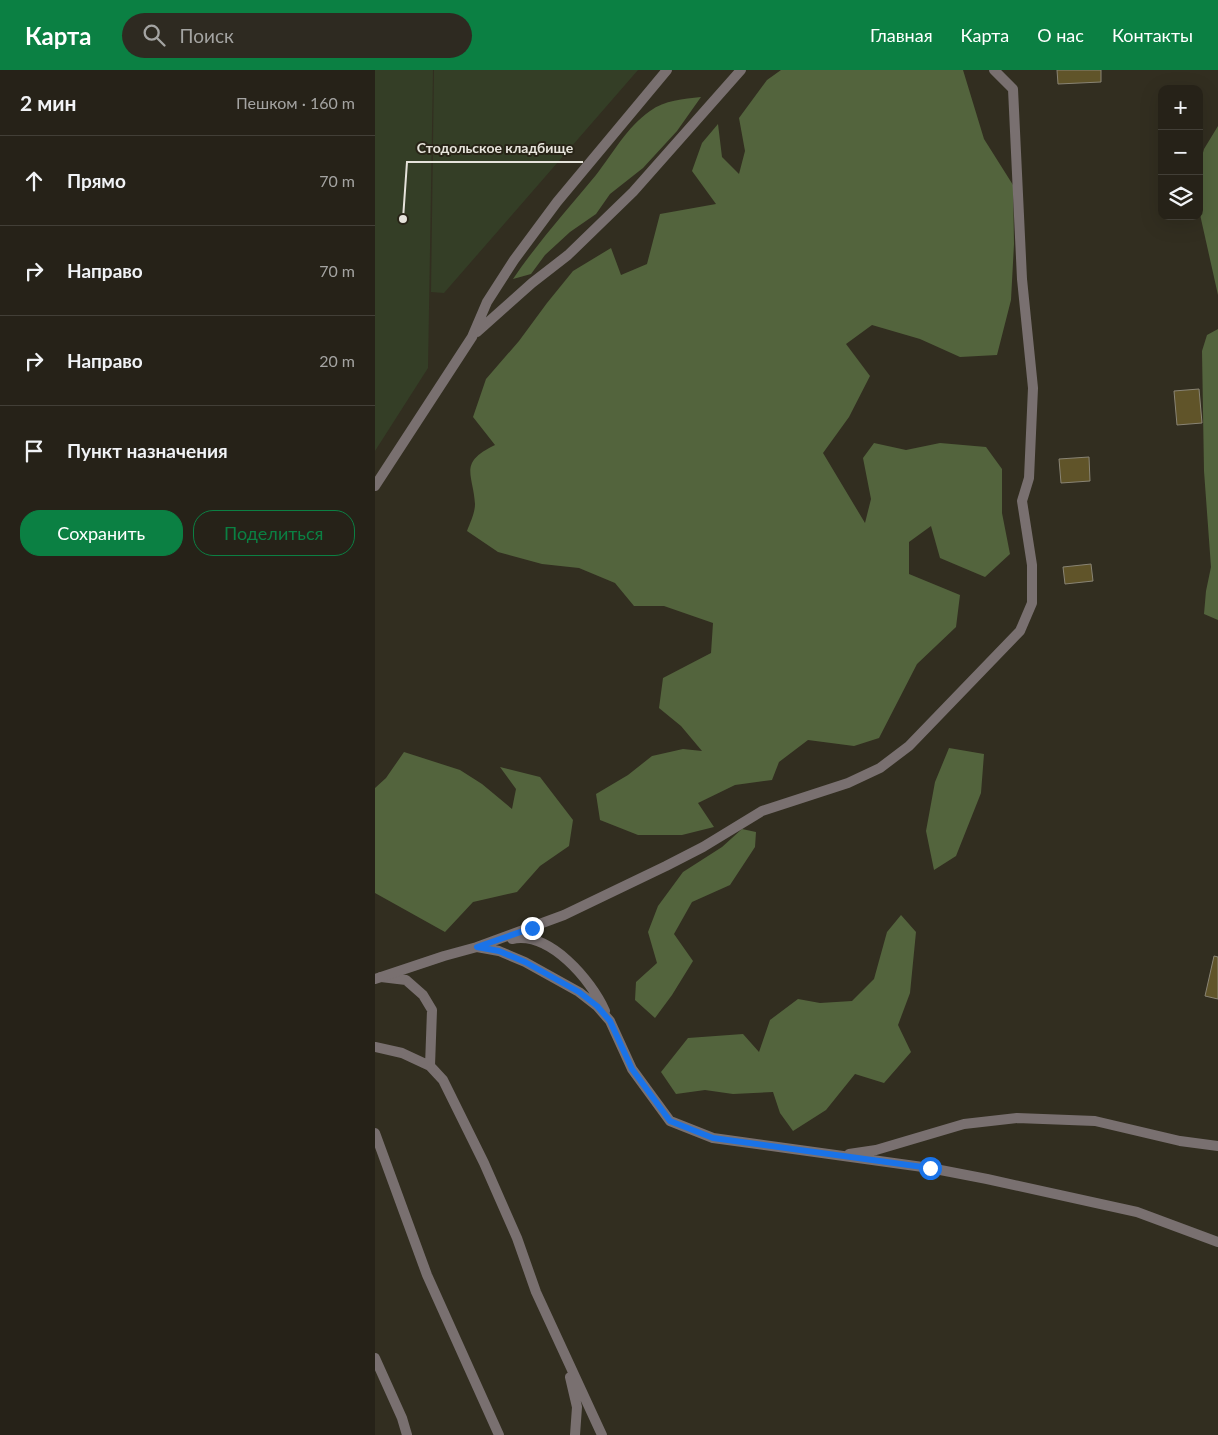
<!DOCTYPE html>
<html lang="ru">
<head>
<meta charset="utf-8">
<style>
  :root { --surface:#262218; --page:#2e2a21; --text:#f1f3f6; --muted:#a4a4a2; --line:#423f37; --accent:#0b8043 }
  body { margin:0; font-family:Lato,sans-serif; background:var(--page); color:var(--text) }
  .controls { position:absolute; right:15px; top:15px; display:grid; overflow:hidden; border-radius:10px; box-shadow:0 5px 20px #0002 }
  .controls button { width:45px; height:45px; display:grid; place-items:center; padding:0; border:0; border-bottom:1px solid var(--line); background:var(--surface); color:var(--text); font:25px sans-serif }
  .stop { position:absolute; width:15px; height:15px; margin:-11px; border:4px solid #1a73e8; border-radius:50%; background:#fff }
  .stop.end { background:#1a73e8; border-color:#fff; box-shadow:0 1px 5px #0008 }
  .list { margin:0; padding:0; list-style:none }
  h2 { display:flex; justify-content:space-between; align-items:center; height:65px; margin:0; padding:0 20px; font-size:21px }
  h2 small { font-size:16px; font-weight:400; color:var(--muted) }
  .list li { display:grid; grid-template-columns:32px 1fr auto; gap:15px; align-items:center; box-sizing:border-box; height:90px; padding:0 20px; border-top:1px solid var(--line) }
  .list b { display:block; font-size:19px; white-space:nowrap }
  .list em { font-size:16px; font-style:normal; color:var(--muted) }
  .actions { display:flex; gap:10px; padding:15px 20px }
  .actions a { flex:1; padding:11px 0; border:1px solid var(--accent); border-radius:20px; text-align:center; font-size:18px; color:var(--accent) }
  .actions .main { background:var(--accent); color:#fff }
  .icon { flex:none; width:28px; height:28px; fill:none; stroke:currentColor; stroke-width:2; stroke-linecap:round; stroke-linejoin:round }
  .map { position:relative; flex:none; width:843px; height:1365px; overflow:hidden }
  header { display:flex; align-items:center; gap:30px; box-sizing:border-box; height:70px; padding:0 25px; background:var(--accent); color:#fff }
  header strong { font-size:24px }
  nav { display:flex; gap:28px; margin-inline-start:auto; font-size:18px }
  .search { width:350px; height:45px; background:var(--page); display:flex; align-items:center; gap:12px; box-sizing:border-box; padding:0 18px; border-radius:28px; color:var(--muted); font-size:19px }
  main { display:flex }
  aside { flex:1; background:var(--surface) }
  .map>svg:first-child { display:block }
  .green { fill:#343e26 }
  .forest { fill:#53643d }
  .building { fill:#605429; stroke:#898474 }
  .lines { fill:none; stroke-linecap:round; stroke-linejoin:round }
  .lane { stroke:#797070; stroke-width:10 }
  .street { stroke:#797070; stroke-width:10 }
  .route { stroke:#1a73e8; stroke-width:6 }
  .leader { fill:none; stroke:#e6e3db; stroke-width:2 }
  .callout-dot { fill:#e6e3db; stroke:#282417; stroke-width:2 }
  .callout-label { font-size:14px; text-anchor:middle; font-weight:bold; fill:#e6e3db; stroke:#282417; stroke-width:4; stroke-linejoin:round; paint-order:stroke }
</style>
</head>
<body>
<header>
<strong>Карта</strong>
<div class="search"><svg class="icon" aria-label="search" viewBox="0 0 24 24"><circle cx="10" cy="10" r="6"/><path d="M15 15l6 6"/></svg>Поиск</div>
<nav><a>Главная</a><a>Карта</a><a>О нас</a><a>Контакты</a></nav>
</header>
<main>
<aside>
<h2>2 мин<small>Пешком · 160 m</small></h2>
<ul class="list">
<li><svg class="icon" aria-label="ahead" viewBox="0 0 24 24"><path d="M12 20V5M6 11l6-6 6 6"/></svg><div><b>Прямо</b></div><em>70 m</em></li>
<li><svg class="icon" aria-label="right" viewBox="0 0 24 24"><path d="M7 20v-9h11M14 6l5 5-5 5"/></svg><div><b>Направо</b></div><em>70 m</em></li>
<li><svg class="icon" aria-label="right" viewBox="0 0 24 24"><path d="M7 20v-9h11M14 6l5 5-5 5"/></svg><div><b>Направо</b></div><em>20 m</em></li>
<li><svg class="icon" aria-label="arrive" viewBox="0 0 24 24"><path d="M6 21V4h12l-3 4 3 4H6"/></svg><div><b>Пункт назначения</b></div></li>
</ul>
<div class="actions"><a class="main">Сохранить</a><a>Поделиться</a></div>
</aside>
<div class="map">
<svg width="843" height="1365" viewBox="0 0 843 1365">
  <rect width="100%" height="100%" fill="#322e20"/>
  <path class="green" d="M0,0H58L53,298L0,381Z
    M59,0H263L69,223L56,222Z"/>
  <path class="forest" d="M406,0H588L609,69L638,115L639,174L636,230L622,285L585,287L545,269L497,255L471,274L495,306L474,347L448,383L490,453L496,429L488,388L499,373L531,380L565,373L611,377L627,399V443L635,484L610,507L565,488L556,456L534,472V504L585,525L581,557L542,594L504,668L479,676L433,670L404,692L397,710L360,715L323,733L339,757L307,765H263L225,750L221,724L253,705L277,686L308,679L327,681L306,656L284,638L288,608L336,583L338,553L289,536H259L240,513L204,498L167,494L123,482L92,461C95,453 100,443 100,434C98,403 83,393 120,375L98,347L111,309L144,271L172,233L198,201L236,178L246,205L272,194L285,144L341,134L317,101L327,73L343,54L347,87L364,104L370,81L364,48L392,10Z
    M326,27L302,61L268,98L235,124L221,144L195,162L170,185L156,204L138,209C163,172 193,139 221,105C239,82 251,58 275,41C290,30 308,29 326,27Z
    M843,56V225L824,140V98L829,79Z
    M843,259V550L829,544L831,521L836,497L829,401L827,281L832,265Z
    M574,678L609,684L606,723L581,786L559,800L551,761L560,712Z
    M29,682L85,700L107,714L137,739L141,719L125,697L165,707L198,750L194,776L165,796L142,822L98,832L70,862L0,823V718L11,708Z
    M367,759L381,762L380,777L355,815L317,832L299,864L318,891L297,925L280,948L260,930L261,912L282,893L273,862L283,836L308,802L347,777Z
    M526,845L541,862L535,923L523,955L536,982L509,1013L480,1004L451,1040L418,1061L405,1043L398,1022L358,1024L330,1020L301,1024L286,1002L313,968L368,964L384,982L395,950L423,929L445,933L477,931L499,909L512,862Z"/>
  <path class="building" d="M682,0H726V12L683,14Z
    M824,319L827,353L802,355L799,321Z
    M714,387L715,411L686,413L684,389Z
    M716,494L718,511L690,514L688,497Z
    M839,886L843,887V929L830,926Z"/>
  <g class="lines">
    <path class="lane" d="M6,907L31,910L48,925L57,940L55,996
      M0,977L27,983L55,996L68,1010L109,1093L142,1168L161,1222L227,1365
      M0,1063L52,1205L124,1365
      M0,1288L27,1348L32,1365
      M195,1307L202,1337L200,1365"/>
    <path class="street" d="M102,262L157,213L193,185L258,122L366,0
      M0,416L97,267L112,232L139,190L182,132L292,0
      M137,869C175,861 216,910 230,941
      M102,877L189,845L291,796L328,777L387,741L473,713L505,698L534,676L645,561L657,533V495L647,431L654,408L658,318L647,209L638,19L619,0
      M0,909L69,886L102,877L124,881L150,892L204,922L222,936L235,951L257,999L295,1051L338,1068L555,1098L612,1109L762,1142L843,1172
      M474,1084L501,1080L589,1054L642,1048L720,1051L805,1071L843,1076"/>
  </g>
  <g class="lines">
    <path class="route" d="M157,858L102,877L124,881L150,892L204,922L222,936L235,951L257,999L295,1051L338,1068L555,1098"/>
  </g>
  <path class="leader" d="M28 149L32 92H208"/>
  <circle class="callout-dot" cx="28" cy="149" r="5"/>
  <g class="callout-label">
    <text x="120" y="83">Стодольское кладбище</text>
  </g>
</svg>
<div class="controls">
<button>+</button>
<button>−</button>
<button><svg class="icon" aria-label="layers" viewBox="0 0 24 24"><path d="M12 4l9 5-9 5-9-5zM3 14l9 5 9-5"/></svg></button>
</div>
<div class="stop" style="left:555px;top:1098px"></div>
<div class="stop end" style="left:157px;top:858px"></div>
</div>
</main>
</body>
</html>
